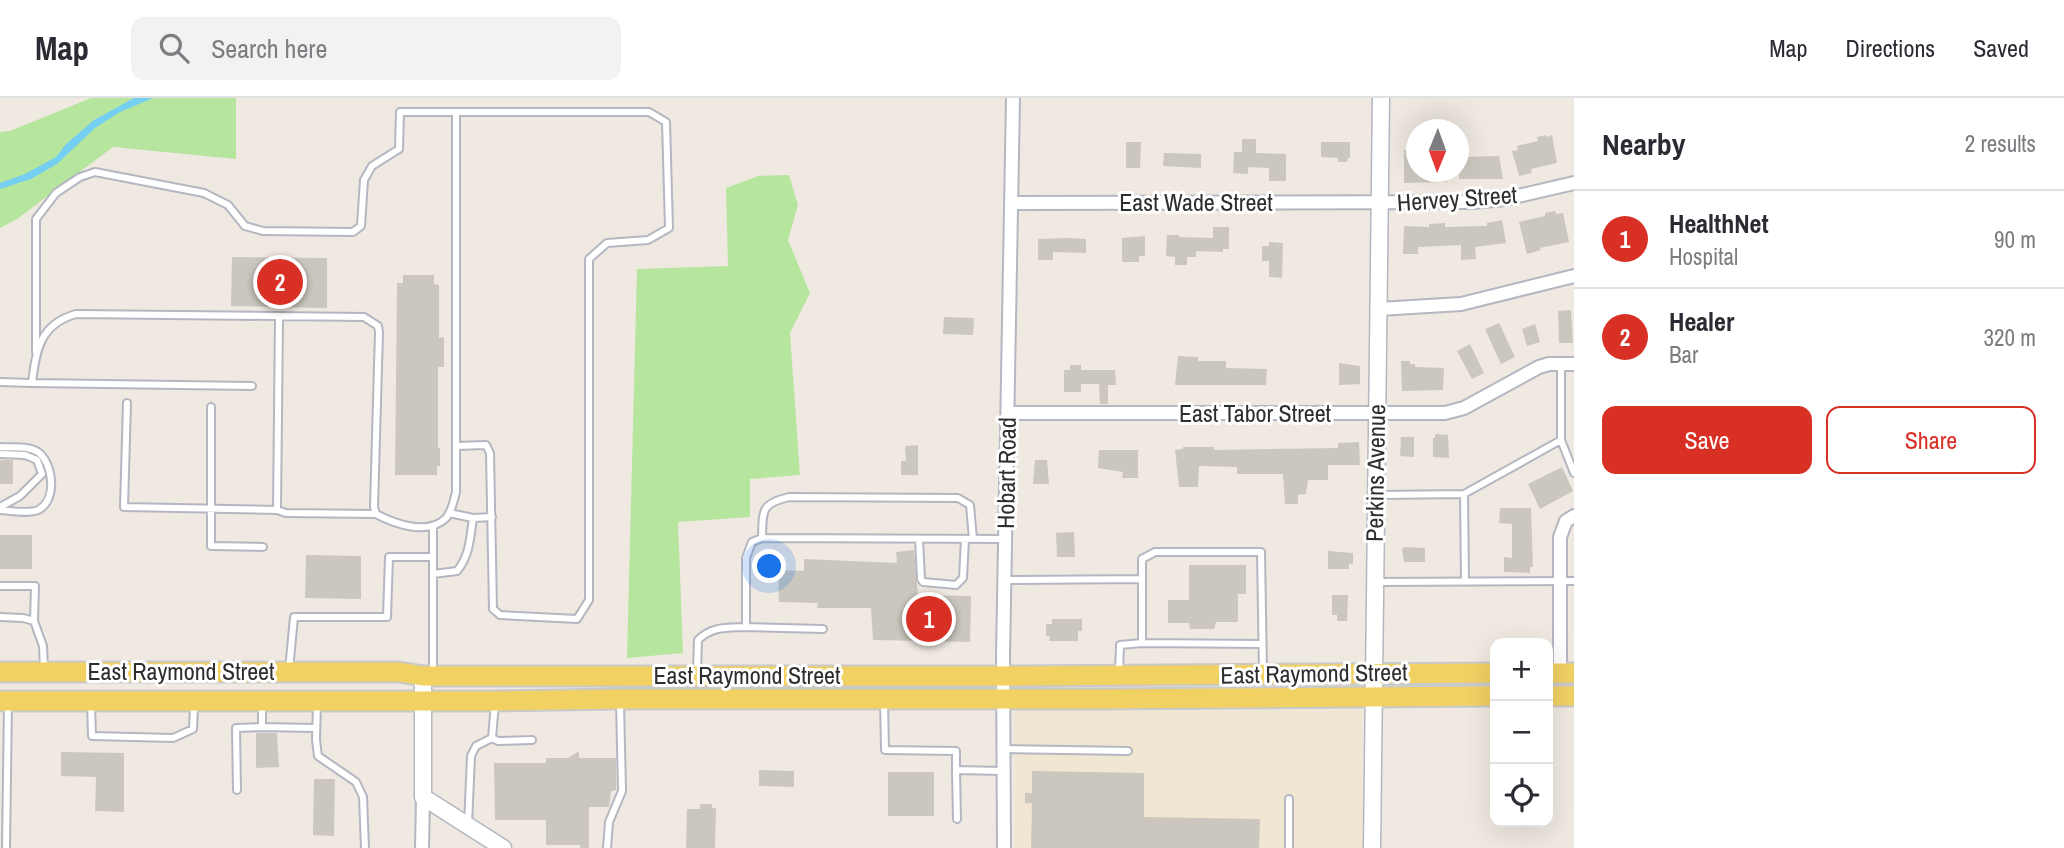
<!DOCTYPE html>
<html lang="en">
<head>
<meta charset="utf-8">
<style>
  :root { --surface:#fff; --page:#f2f2f3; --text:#2b2b33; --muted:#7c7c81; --line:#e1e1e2; --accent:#d93025 }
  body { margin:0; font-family:"Archivo Narrow",sans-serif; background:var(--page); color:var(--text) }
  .controls { position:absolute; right:21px; bottom:21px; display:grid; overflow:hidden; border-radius:14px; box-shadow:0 7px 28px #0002 }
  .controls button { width:63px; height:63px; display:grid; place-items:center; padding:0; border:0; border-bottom:2px solid var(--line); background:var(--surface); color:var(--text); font:35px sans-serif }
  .compass { position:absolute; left:1406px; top:21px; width:63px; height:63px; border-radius:50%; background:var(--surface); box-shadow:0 7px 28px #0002; rotate:181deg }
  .you { position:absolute; left:770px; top:469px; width:24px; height:24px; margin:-18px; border:5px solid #fff; border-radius:50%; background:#1a73e8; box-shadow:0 0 0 10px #1a73e833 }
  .badge { display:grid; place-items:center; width:46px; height:46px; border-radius:50%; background:var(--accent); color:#fff; font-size:23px; font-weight:700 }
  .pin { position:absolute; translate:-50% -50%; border:4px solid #fff; box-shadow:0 2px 7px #0006 }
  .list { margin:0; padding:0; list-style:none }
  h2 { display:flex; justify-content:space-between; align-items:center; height:91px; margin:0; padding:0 28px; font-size:30px }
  h2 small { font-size:23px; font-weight:400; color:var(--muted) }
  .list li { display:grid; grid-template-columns:46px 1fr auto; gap:21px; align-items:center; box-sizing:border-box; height:98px; padding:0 28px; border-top:2px solid var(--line) }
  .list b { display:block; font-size:26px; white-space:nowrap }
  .list p { margin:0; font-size:23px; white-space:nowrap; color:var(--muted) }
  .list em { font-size:23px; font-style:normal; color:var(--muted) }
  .actions { display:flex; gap:14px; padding:21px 28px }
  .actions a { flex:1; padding:16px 0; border:2px solid var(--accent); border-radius:14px; text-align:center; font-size:24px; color:var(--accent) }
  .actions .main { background:var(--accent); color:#fff }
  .icon { flex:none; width:38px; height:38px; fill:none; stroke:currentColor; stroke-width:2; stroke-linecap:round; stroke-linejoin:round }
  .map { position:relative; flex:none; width:1574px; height:750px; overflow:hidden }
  header { display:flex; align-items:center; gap:42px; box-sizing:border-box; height:98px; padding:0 35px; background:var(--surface); border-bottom:2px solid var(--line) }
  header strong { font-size:33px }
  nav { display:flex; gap:38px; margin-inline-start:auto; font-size:24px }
  .search { width:490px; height:63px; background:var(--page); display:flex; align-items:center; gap:18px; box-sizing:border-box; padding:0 24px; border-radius:14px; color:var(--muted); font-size:26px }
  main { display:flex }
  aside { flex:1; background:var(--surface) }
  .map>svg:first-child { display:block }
  .education { fill:#f0e6d1 }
  .green { fill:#b6e59e }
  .water { fill:#75cff0 }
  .building { fill:#cbc7bf }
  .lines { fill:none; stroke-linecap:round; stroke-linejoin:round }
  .service-casing { stroke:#b4b7c1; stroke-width:10 }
  .minor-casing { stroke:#b4b7c1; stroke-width:16 }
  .tertiary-casing { stroke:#b4b7c1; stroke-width:19 }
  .primary-casing { stroke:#c9c9c9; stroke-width:23 }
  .service { stroke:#fff; stroke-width:6 }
  .minor { stroke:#fff; stroke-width:12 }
  .tertiary { stroke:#fff; stroke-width:16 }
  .primary { stroke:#f2d163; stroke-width:19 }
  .labels { text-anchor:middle; stroke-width:6; stroke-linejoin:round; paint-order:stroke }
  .street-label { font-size:24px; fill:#2e2e2e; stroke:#fff }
</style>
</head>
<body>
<header>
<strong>Map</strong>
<div class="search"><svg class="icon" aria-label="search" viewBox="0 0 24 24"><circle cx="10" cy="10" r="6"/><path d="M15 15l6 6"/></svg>Search here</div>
<nav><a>Map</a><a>Directions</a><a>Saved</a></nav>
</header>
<main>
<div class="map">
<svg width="1574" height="750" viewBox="0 0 1574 750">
  <rect width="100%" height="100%" fill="#efe9e1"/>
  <path class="education" d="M1362,612L1363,750H1015L1014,613Z"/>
  <path class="green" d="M91,0H236V61L113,49L17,121L0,130V34L10,33Z
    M789,77L798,107L788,142L810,195L790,235L800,377L750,381V419L678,424L683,555L627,560L637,171L728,168L726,90L758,78Z"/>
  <path class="water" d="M134,0H153L120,14L95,30L57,66L31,81L0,91V85L25,76L56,59L66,46L94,22Z"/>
  <path class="building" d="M1546,37V39L1552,37L1557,65L1531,71L1532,75L1519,78L1512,53L1518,52L1517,48L1538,43L1537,39Z
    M1242,41H1256V55L1286,56V83H1269V70L1248,69V76L1233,75L1234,54H1242Z
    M1126,44H1141L1140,70H1126Z
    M1321,44H1350V60H1348L1347,64H1338V60L1321,59Z
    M1404,52H1417V74H1447V84L1404,85Z
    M1164,55L1201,56V70L1163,68Z
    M1499,58L1503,81H1459V59Z
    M1555,113L1556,116L1563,115L1569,144L1540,150L1541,152L1527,156L1519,124L1545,118V115Z
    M1502,122L1506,145L1475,149L1476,161L1461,162V147L1418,149V156H1403L1404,128L1429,129V126L1445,125V129L1487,128V125Z
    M1213,129H1229V151H1223V154L1196,153V159H1187V167H1175V159L1166,158L1167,137H1179V139L1213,140Z
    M1145,138V158H1139V164H1122V140Z
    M1068,140L1086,141V155L1053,154V162H1038V141Z
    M1269,144L1283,145L1282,180L1269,179V163H1262V148H1269Z
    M232,159L327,160V210L231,208Z
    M403,177H434V186L439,187V240L444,239V269H438V350H440V368H437V377H395L397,185H403Z
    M1571,212L1573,245H1559L1558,213Z
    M944,219L974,220L973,237L943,236Z
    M1499,225L1515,259L1501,266L1485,231Z
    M1535,226L1540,244L1527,248L1522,231Z
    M1470,246L1484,275L1472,281L1457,253Z
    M1178,258L1198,259V263H1226V270L1267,271L1266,287H1175Z
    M1401,263H1410V266H1415V269L1444,270L1443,292L1402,293Z
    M1339,265L1360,268V286L1339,287Z
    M1070,267H1081V272H1115L1116,287H1108V306H1100L1099,286H1081V294H1064V272H1070Z
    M1435,336L1448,337L1449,360L1433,359V340H1435Z
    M1401,339H1414V359L1400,358Z
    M1359,344L1360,367H1328V382H1308L1306,396L1298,397V406H1285L1283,376H1237V369L1199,368L1198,389H1179L1175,352L1183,351V349H1214V352L1338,350V345Z
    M918,347V377H901V363H906L905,348Z
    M1099,352H1138V380H1122L1123,374L1098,370Z
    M0,362H13V386H0Z
    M1035,362H1047L1049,386H1033Z
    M1562,369L1573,393L1540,411L1528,386Z
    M1500,410H1531L1533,469H1530V475L1504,474V459L1512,460V426L1499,425Z
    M1074,434L1075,459H1057L1056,435Z
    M0,437H32V471H0Z
    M1405,449L1425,450V464H1404L1402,451Z
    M914,452L918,497L971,498L970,544L873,542L871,510H817L818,505L779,504L778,472L804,473V461L897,465L896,454Z
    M1328,453L1353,455V466H1349V471H1328Z
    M306,457L361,458V501L305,500Z
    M1189,467H1246V496H1238V524H1216L1214,531H1190L1189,525H1168V502H1189Z
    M1332,497H1348L1347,523H1337V517H1332Z
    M1052,521H1082V533H1078V543H1049L1050,538H1046V526H1052Z
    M256,635H277L279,669L256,670Z
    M579,653V660H616V692L611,693L609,709H589V750H580V747H546V722H495L494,665H546V660H568Z
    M61,654L124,655V714L95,713L96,679L61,678Z
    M759,672L794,673V689L759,688Z
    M1032,673L1144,675V719L1260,721L1259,750H1031L1032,705H1025V695H1032Z
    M888,674H934V718H888Z
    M314,681H335L334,738L313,737Z
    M700,706H712V710H716L715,750H686L687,711H700Z"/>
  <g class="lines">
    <defs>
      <path id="service" d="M279,218L277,412L286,415L376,416
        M36,254V121L56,95L80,79L95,74L204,95L228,107L245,128L263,133L353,134L361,128L364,82L372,68L399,51L400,14H649L666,24L669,130L648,142L607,145L589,161V502L577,521L500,517L493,511L490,355L486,347L456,348
        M1561,266V342L1574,375
        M0,284L32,285C36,252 40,226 76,216L364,219L378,228L379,234L374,409L376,416C395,426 428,438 446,420C452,414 454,401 456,394V15
        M32,285L252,288
        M127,305L124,409L277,412
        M211,309V448L263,449
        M0,349C12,350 27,347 38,354C53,365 58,402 38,412C29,416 11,413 0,412
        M0,356L25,357L37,362L42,376L20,398L0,409
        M1464,396L1465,483
        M1379,397L1464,396L1561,342
        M449,415L473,420L492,419
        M433,428V576
        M762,440C763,413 760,406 789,399L958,400L970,407L973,441
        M919,441L921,481L923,484L956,487L963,480L965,441
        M433,476L457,473C470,457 470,440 473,420
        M1005,482L1142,481
        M1376,484L1574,483
        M0,488H35L34,523
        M0,519L23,520L34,523L43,548L44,571
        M746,529L823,531
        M1262,546L1142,545V461L1155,454H1261L1263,574
        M289,572L294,519H387L389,459H433
        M697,574L698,542C712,528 727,530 746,529V460L752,444L762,440L1006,441
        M1119,575L1120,547L1142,545
        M884,603L885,652L956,653V672L1004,673
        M91,605L92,638L173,640L193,631L194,607
        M317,605L316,642L318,658L356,684L363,699L365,750
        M262,629L316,630
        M492,640L498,643L532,642
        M1004,651L1128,653
        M956,672L957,721
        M237,692L236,630L262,629V605
        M468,727L471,658L476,648L492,640L495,605
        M6,750L8,605
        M607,750L609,724L622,693L620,604
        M1289,750V701"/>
      <path id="minor" d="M1012,105L1473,104L1505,101L1574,85
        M1379,211L1461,206L1574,178
        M1009,315H1445L1464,310L1539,269L1549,266H1574
        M1560,575V439L1566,423L1574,418
        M422,750L423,699
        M1004,750L1003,558L1013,0"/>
      <path id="tertiary" d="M423,578V699L503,750
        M1372,750L1381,0"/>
      <path id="primary" d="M0,574H399L423,578H1004L1495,575
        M1548,575H1574
        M1548,598H1574
        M0,603H495L620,601H1096L1495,598"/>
    </defs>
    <use href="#service" class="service-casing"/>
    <use href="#minor" class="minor-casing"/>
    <use href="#tertiary" class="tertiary-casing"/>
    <use href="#primary" class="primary-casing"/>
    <use href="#service" class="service"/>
    <use href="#minor" class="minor"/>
    <use href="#tertiary" class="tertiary"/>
    <use href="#primary" class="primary"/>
  </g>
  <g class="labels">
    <g class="street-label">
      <text transform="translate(1457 101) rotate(-4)" y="8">Hervey Street</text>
      <text x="1196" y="113">East Wade Street</text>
      <text x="1255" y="324">East Tabor Street</text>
      <text transform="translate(1007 375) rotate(-89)" y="8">Hobart Road</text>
      <text transform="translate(1376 375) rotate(-89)" y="8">Perkins Avenue</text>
      <text x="181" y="582">East Raymond Street</text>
      <text transform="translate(1314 576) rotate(-1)" y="8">East Raymond Street</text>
      <text x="747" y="586">East Raymond Street</text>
    </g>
  </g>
</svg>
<div class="controls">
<button>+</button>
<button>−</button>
<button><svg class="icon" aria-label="locate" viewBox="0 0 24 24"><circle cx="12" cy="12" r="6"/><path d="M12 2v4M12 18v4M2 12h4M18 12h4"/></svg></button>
</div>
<svg class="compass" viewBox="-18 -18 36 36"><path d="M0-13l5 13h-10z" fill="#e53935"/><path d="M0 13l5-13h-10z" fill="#7c7c81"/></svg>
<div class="you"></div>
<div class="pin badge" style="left:929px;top:521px">1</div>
<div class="pin badge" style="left:280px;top:184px">2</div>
</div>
<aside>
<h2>Nearby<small>2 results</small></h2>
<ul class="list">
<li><span class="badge">1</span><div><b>HealthNet</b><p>Hospital</p></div><em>90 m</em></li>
<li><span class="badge">2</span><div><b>Healer</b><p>Bar</p></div><em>320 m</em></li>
</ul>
<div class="actions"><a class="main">Save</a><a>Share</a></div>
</aside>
</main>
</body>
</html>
